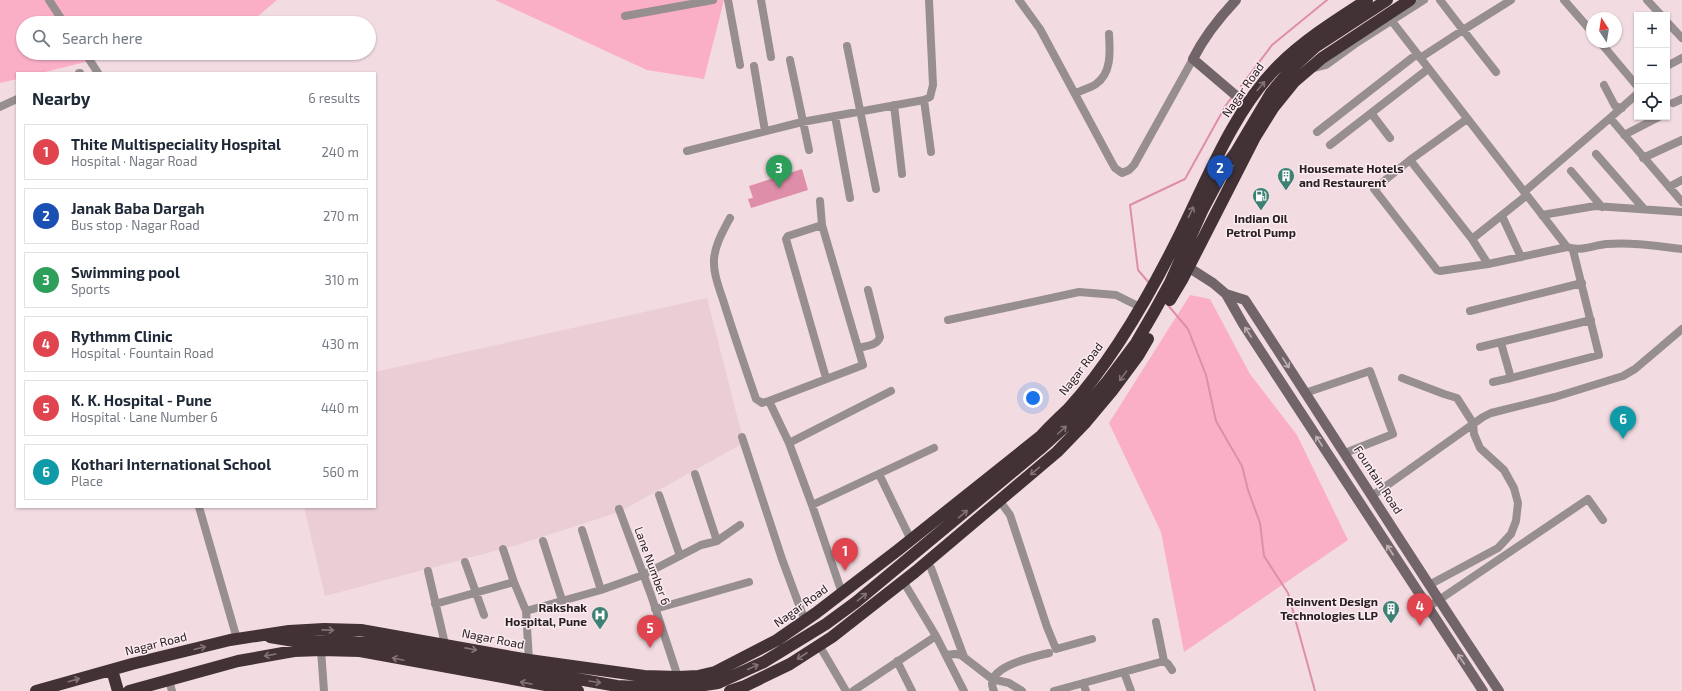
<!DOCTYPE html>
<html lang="en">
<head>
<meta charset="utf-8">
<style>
  :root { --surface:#fff; --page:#f6f6f7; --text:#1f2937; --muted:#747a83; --line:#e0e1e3; --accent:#0b8043 }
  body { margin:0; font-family:"Exo 2",sans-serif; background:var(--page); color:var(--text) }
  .controls { position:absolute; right:12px; top:12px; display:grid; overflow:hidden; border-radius:0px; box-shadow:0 1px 3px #0004 }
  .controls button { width:36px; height:36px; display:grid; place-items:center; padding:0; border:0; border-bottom:1px solid var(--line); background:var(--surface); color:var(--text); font:20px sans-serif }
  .compass { position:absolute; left:1586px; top:12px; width:36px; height:36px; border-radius:50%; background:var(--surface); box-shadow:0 1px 3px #0004; rotate:348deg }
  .you { position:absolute; left:1033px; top:398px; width:14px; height:14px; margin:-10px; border:3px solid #fff; border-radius:50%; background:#1a73e8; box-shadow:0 0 0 6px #1a73e833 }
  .badge { display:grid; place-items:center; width:26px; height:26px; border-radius:50%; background:var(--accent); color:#fff; font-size:13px; font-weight:700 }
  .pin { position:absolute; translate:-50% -33px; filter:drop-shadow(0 1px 2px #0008) }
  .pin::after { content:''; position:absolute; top:21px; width:14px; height:12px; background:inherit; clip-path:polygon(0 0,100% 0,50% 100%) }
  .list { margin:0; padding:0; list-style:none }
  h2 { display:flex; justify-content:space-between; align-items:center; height:52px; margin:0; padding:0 16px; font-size:17px }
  h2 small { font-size:13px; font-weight:400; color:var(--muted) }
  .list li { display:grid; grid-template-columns:26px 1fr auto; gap:12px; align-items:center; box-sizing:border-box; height:56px; margin:0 8px 8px; padding:0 8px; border:1px solid var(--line); border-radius:0px }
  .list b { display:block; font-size:15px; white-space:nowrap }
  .list p { margin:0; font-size:13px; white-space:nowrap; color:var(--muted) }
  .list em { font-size:13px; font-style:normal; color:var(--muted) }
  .icon { flex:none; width:22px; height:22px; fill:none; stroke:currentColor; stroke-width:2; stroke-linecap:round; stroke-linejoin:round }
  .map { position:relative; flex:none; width:1682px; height:691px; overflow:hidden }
  .search { position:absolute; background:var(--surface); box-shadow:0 1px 3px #0004; left:16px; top:16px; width:360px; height:44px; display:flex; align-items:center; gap:10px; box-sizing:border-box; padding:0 14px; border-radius:22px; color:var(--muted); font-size:15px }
  .panel { position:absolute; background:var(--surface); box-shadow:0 1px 3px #0004; left:16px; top:72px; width:360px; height:436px; border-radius:0px }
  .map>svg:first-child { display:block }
  .built { fill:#eacdd5 }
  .green { fill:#fbafc7 }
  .water { fill:#de8ea8 }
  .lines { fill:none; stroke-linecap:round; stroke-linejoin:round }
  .stream { stroke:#de8ea8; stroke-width:2 }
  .street { stroke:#978e90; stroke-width:8 }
  .secondary { stroke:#726569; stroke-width:10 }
  .highway { stroke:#423236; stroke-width:12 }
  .oneway { stroke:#837377 }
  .oneway2 { stroke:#beafb3 }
  .labels { text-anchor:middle; stroke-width:3; stroke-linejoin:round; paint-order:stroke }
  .street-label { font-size:12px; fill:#282123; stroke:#fcebf0 }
  .poi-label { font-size:12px; font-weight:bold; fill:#282123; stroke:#fcebf0; text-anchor:end }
</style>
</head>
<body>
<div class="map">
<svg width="1682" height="691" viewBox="0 0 1682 691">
  <rect width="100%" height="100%" fill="#f2dce2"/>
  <path class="built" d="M707,298L744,443L619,512L514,546L325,596L304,507H375V372Z"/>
  <path class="green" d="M0,0H277L250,23H23V53H122L41,73H17V79L0,83Z
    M495,0H724L704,79L647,70Z
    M1190,295L1210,299L1250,374L1297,435L1348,540L1184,652L1161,532L1109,423Z"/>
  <path class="water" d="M802,169L808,190L751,208L748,199L753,198L749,186Z"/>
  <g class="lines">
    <path class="stream" d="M1241,86L1272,45L1327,0
      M1150,284L1138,270L1130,205L1185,179L1226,105L1232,97
      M1167,304L1188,329L1206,375L1216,421L1242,466L1248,490L1260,523L1264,556L1288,593L1315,691"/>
    <path class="street" d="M49,0L64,23
      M728,0L740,65
      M761,0L771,57
      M1019,0L1040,29L1111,161L1115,168L1122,173L1129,170L1134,165L1193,59
      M1440,0L1463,30L1511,0
      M1564,0L1592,32
      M1647,0L1661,15
      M625,16L713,0
      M1391,20L1567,247C1579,252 1594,245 1607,244C1632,242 1657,246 1682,249
      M1667,22L1682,38
      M1600,42L1637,86
      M847,46L876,189
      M85,53L98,73
      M1420,58L1463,30L1496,72
      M790,60L809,150
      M754,66L765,131
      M1667,66L1682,58
      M1311,69L1326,65L1355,44L1424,0
      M79,73H80
      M1604,85L1615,106L1622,108
      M1076,93C1082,90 1090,88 1096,84C1112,73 1110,51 1109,34
      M924,100L931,152
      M1673,103L1682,99
      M894,105L902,174
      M0,107L17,99
      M1371,113L1390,138
      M835,116L850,198
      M1610,118L1682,202
      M1317,132L1417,54
      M1624,135L1659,117
      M1330,145L1428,69
      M687,151L802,122L924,100L930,97L933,85L929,0
      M1596,154L1644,209
      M1643,158L1682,140
      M1410,160L1467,119
      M1571,171L1602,207
      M1669,187L1682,180
      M1524,192L1610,118L1637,94
      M820,201L822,225L788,236L786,239L826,378
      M1542,215L1595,206L1682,212
      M1502,216L1521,257
      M730,218C723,231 713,248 714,264C714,277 720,290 724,303C734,335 745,367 756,399L762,403L769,401
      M822,225L863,365L769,401L789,443L812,505L842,593
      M1472,239L1526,196
      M1488,264L1472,239L1410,160L1374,189L1437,270L1440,271L1488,264L1567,247
      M1470,311L1582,283
      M948,320L1079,292L1116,295L1140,307
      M1501,343L1511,378L1599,355L1573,250
      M1480,347L1591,320
      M858,348C866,346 877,346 880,337L868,290
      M1402,378L1444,394L1457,398L1473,423L1474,434L1480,448L1504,470L1514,488L1518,503L1516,521L1511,534L1498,548L1429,585
      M1493,382L1511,378
      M1305,393L1370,371L1393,434L1345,453
      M742,437L782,559L805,621
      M789,443L891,391
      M695,474L717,541
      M879,474L911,540
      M659,495L680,556
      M1372,496L1483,417L1491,413L1555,397L1623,376L1635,369L1682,329
      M1002,504L1010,515L1047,627L1056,649L1092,639
      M812,505L934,448
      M199,507L237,639
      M619,509L651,595L678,677
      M582,530L601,590
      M543,541L562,600
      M503,549L514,582L526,611L529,660
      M465,562L484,615
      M931,568L964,657
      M428,571L445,644
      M903,581L936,636L964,691
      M435,604L514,582
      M1427,608L1588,499L1603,520
      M655,609L749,582
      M526,611L601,590L643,575L701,545L717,541L740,525
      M1156,622L1164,661
      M321,650L324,691
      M822,650L846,691
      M946,655L955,654L961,655L992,679L1009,683L1022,691
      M897,661L912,691
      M1124,672L1131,691
      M169,680L172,691
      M1083,683L1086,691
      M853,691L936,636
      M994,691C982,667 1033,657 1049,653
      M1054,691L1164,661L1168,664L1172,670"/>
    <path class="secondary" d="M1236,0C1219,18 1204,37 1193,59L1247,105
      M1188,267L1213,283L1226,294L1243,324L1483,691
      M1226,294L1245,300C1330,430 1413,562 1499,691"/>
    <path class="highway" d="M1170,300L1182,280L1255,137L1273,108L1294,82L1322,58L1410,0
      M270,637L300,642L338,641L379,644L617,686L679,689L718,683L764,662L826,624L856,602L1040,449L1084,409L1106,383L1136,343L1154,312L1170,283L1202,211L1227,164L1236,152L1271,93L1291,69L1315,47L1387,0
      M112,670L118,691
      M36,691L132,664L230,640L289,631L324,629L361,630L529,660L644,676L678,677L698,676L715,672L777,640L816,613L898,550L1041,436C1050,426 1060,417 1069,408C1113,360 1149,296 1178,238C1206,182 1233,111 1278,66C1304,40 1336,20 1367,0
      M129,691L238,661L294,651L321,650L360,651L578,691
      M730,691L745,686L790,664L832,637L915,572L1057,452L1086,422L1112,391L1138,356L1148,339"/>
  </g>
  <defs><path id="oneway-shaft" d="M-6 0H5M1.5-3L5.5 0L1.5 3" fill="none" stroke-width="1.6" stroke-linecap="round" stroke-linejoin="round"/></defs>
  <g class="oneway">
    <use href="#oneway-shaft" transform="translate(1261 86) rotate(-50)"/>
    <use href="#oneway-shaft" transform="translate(1191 212) rotate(-64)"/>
    <use href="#oneway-shaft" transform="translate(1123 376) rotate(126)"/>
    <use href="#oneway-shaft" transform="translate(1062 430) rotate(-42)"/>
    <use href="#oneway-shaft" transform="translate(1035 471) rotate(140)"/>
    <use href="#oneway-shaft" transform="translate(963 514) rotate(-40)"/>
    <use href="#oneway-shaft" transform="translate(862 597) rotate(-39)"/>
    <use href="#oneway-shaft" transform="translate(328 630) rotate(1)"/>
    <use href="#oneway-shaft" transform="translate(200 648) rotate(-14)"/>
    <use href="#oneway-shaft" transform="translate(471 649) rotate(11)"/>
    <use href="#oneway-shaft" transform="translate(270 655) rotate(170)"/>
    <use href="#oneway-shaft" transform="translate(802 656) rotate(147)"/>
    <use href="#oneway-shaft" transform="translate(398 659) rotate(-168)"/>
    <use href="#oneway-shaft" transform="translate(753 667) rotate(-25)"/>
    <use href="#oneway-shaft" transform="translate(74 680) rotate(-16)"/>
    <use href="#oneway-shaft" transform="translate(595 682) rotate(9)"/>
    <use href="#oneway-shaft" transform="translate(526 683) rotate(-170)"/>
  </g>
  <g class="oneway2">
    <use href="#oneway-shaft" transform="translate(1248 332) rotate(-123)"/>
    <use href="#oneway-shaft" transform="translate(1286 363) rotate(57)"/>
    <use href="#oneway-shaft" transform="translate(1319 441) rotate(-123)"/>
    <use href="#oneway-shaft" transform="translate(1390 550) rotate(-123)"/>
    <use href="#oneway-shaft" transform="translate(1461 659) rotate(-124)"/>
  </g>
  <defs>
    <symbol id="building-pin" viewBox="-11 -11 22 30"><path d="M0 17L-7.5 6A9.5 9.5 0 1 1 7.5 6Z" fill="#3e8174" stroke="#fcebf0"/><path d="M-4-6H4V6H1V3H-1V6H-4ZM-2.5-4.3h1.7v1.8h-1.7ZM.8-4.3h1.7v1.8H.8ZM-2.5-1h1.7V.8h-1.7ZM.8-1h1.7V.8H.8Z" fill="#fff"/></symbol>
    <symbol id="fuel-pin" viewBox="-11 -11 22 30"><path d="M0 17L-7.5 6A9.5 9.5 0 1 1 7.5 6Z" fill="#3e8174" stroke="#fcebf0"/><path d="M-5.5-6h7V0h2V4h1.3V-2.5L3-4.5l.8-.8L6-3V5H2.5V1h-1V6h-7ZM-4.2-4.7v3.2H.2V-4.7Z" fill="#fff"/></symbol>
    <symbol id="hospital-pin" viewBox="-11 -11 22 30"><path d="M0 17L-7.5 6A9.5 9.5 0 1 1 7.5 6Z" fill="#3e8174" stroke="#fcebf0"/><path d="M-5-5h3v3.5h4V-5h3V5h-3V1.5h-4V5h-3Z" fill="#fff"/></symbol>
  </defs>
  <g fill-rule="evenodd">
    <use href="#building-pin" x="1276" y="166" width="20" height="27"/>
    <use href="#fuel-pin" x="1251" y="186" width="20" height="27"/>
    <use href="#building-pin" x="1381" y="599" width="20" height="27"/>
    <use href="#hospital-pin" x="590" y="605" width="20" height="27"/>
  </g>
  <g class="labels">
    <g class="street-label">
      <text transform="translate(1243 90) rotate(-55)" y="4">Nagar Road</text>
      <text transform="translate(1081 369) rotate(-52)" y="4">Nagar Road</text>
      <text transform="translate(1378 480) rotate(57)" y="4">Fountain Road</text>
      <text transform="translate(652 566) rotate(70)" y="4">Lane Number 6</text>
      <text transform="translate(801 606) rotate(-36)" y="4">Nagar Road</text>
      <text transform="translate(493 639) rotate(11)" y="4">Nagar Road</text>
      <text transform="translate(156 644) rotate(-14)" y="4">Nagar Road</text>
    </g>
    <g class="poi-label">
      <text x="1299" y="173" text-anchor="start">Housemate Hotels<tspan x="1299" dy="14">and Restaurent</tspan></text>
      <text x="1261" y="223" text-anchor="middle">Indian Oil<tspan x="1261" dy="14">Petrol Pump</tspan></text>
      <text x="1378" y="606">Reinvent Design<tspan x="1378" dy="14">Technologies LLP</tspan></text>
      <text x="587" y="612">Rakshak<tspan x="587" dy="14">Hospital, Pune</tspan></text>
    </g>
  </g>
</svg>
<div class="controls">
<button>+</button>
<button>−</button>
<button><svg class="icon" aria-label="locate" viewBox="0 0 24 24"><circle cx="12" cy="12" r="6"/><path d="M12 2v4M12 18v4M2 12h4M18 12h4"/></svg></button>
</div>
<svg class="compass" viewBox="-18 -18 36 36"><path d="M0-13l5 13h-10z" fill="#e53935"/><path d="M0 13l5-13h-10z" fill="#747a83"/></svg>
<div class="you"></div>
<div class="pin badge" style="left:845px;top:571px;background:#e0444e">1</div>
<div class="pin badge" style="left:1220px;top:188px;background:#1a4fb4">2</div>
<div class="pin badge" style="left:779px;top:188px;background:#2e9e5b">3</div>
<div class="pin badge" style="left:1420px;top:626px;background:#e0444e">4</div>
<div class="pin badge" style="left:650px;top:648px;background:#e0444e">5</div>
<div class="pin badge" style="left:1623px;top:439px;background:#0f9aa8">6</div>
<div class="search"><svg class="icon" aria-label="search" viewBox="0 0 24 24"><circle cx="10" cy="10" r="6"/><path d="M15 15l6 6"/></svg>Search here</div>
<section class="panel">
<h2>Nearby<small>6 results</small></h2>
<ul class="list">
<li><span class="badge" style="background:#e0444e">1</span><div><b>Thite Multispeciality Hospital</b><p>Hospital · Nagar Road</p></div><em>240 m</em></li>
<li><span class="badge" style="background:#1a4fb4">2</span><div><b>Janak Baba Dargah</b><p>Bus stop · Nagar Road</p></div><em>270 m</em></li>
<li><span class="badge" style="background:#2e9e5b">3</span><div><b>Swimming pool</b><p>Sports</p></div><em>310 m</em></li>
<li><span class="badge" style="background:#e0444e">4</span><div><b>Rythmm Clinic</b><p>Hospital · Fountain Road</p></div><em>430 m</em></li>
<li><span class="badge" style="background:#e0444e">5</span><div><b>K. K. Hospital - Pune</b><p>Hospital · Lane Number 6</p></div><em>440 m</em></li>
<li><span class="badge" style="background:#0f9aa8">6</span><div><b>Kothari International School</b><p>Place</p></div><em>560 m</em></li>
</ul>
</section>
</div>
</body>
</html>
